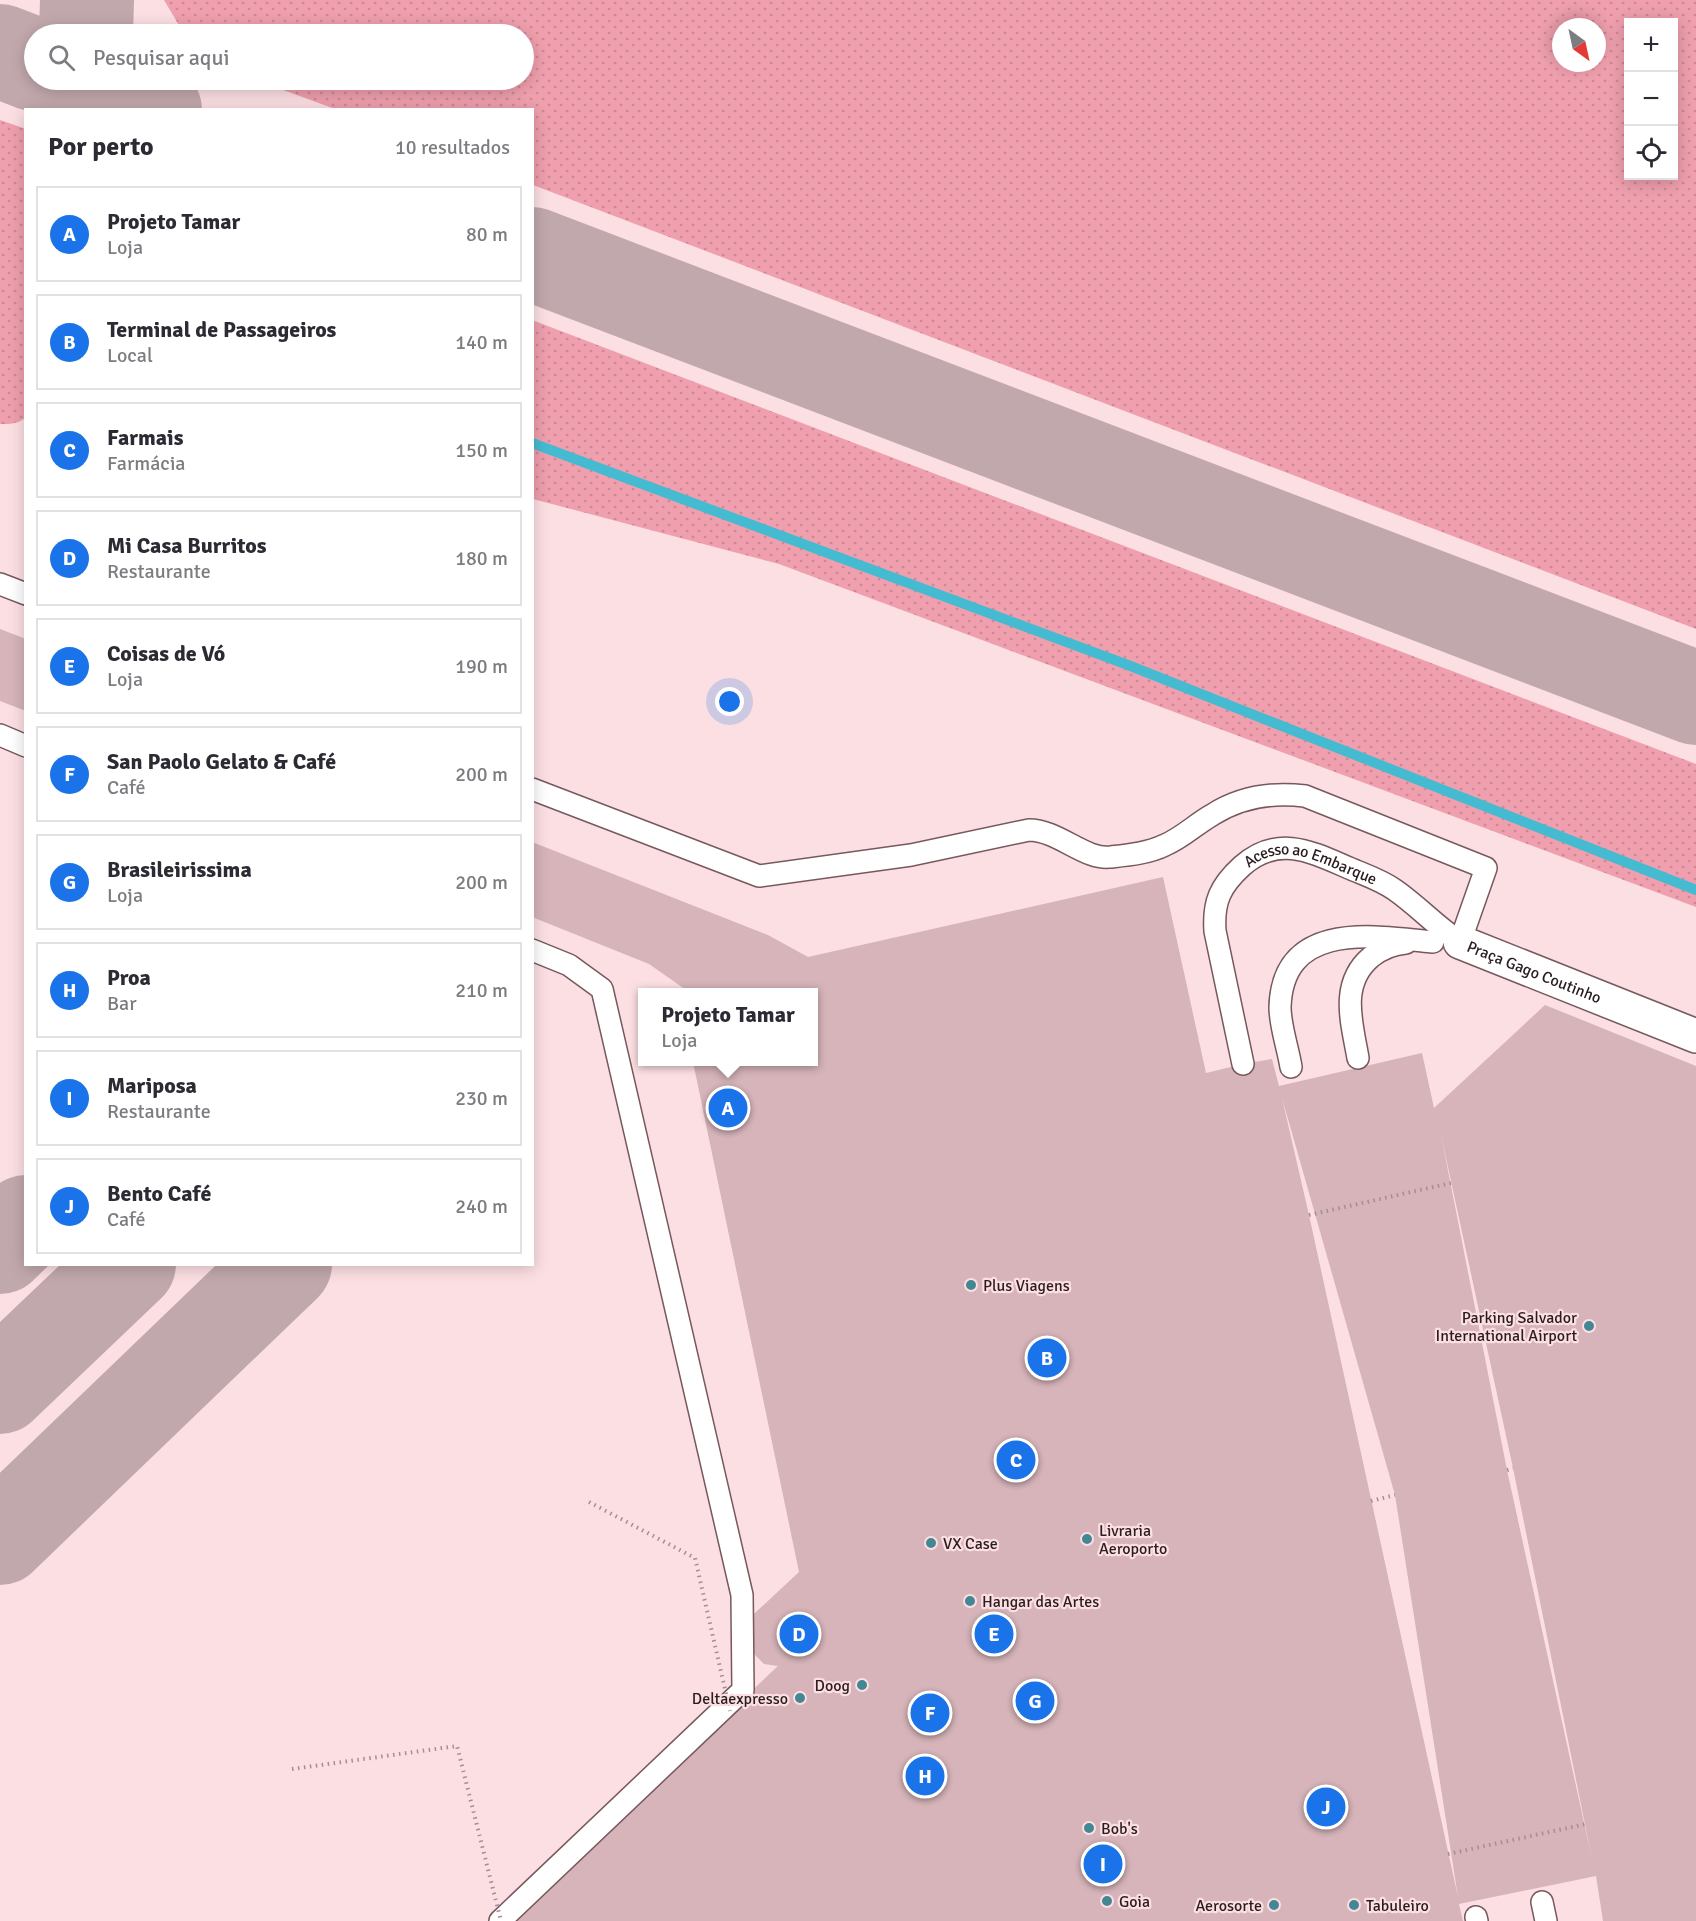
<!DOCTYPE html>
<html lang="pt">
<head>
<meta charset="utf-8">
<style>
  :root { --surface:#fff; --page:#f7f7f7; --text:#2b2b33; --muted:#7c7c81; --line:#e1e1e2; --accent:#1a73e8 }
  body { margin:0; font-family:Signika,sans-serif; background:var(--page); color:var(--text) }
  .controls { position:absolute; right:18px; top:18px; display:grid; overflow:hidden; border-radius:0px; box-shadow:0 3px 15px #0003 }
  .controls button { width:54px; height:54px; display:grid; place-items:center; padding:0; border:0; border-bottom:2px solid var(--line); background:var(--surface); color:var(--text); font:30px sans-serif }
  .compass { position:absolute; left:1552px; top:18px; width:54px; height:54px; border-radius:50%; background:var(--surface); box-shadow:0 3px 15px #0003; rotate:147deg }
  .you { position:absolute; left:730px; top:702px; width:21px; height:21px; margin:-15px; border:4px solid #fff; border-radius:50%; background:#1a73e8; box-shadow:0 0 0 9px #1a73e833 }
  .badge { display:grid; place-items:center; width:39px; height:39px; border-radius:50%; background:var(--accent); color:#fff; font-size:20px; font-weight:700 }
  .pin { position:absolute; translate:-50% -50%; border:3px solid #fff; box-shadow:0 2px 6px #0006 }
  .popup { position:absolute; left:638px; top:988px; width:180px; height:78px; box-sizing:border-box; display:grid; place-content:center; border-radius:0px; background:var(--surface); filter:drop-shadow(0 2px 4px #0005); font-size:20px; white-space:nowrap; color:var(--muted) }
  .popup b { font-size:22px; color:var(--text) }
  .popup::after { content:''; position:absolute; left:50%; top:100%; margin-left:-12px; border:12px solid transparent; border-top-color:var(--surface) }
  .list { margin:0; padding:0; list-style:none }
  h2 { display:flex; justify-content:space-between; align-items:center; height:78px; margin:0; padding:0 24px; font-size:26px }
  h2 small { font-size:20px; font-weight:400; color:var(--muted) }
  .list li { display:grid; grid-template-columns:39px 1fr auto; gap:18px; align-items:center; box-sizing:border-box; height:96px; margin:0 12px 12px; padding:0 12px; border:2px solid var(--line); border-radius:0px }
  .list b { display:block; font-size:22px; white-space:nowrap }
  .list p { margin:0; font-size:20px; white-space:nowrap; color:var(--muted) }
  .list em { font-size:20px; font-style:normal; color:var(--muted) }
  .icon { flex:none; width:33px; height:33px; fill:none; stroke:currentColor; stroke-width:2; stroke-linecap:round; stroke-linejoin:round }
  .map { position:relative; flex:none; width:1696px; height:1921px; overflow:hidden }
  .search { position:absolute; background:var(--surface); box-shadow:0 3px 15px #0003; left:24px; top:24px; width:510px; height:66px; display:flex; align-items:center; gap:15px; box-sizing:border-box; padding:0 21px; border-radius:33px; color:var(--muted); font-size:22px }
  .panel { position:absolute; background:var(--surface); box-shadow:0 3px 15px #0003; left:24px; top:108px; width:510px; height:1158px; border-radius:0px }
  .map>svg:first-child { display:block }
  .grass { fill:url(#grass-dots); fill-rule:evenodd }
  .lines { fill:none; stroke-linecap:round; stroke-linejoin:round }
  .stream { stroke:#45bbd2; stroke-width:10 }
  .taxiway { stroke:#c1a8ac; stroke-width:94 }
  .building { fill:#d6b4b9; fill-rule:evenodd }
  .service-casing { stroke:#76585d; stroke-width:24 }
  .secondary-casing { stroke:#76585d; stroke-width:36 }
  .path { stroke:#a58e91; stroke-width:4; stroke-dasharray:1.5 4.5; stroke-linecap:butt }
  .service { stroke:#fff; stroke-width:21 }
  .secondary { stroke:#fff; stroke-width:33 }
  .path-bridge { stroke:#a58e91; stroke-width:4; stroke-dasharray:1.5 4.5; stroke-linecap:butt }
  .poi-dot { fill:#438795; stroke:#fcdfe3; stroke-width:2 }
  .labels { text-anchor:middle; stroke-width:4.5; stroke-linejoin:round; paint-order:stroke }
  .street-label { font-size:16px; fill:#2a1d1f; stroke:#fcdfe3 }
  .poi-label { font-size:16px; fill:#2a1d1f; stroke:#fcdfe3; text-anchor:start }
</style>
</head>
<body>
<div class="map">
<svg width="1696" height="1921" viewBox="0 0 1696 1921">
  <defs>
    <pattern id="grass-dots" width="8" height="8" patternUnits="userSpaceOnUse" patternTransform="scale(1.5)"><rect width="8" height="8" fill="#ef9fad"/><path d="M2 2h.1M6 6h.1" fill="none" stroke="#cd8894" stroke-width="1.8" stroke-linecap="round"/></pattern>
  </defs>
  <rect width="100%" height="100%" fill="#fcdfe3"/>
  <path class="grass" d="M164,0H1696V629L533,185L532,110L335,109L256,80H524V34H187L180,27ZM1674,22V176H1628V22ZM1561,27H1597V63H1561Z
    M0,120L26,129L25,418C18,424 10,424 0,424Z
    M532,320L1696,764V907L779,564L533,499Z"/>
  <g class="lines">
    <path class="stream" d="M532,443L1128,665L1696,890"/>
    <path class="taxiway" d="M86,34L87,0
      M0,51L34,64
      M76,80L155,110
      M532,254L1696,698
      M0,1247L26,1222
      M0,1387L129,1264
      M0,1538L285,1264"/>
  </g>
  <path class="building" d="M0,629L26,639V711L0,701Z
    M532,842L768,935L808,957L1163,877L1206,1073L1243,1064L1272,1059L1279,1086L1422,1053L1434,1108L1545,1005L1696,1066V1921H1603L1596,1876L1459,1904L1463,1921H508L778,1666L764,1664L740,1640L741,1626L799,1572L693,1062H813V992H689L649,964L532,917ZM1282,1098L1395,1495L1458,1897L1309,1215ZM1441,1135L1513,1468L1592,1859L1507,1470Z"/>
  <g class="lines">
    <defs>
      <g id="service">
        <path d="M0,584L26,594"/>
        <path d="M0,735L26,746"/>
        <path d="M532,789L759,876L911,855L1029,830C1058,830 1086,861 1111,857C1129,855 1149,853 1165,845C1182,838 1196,824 1212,815C1240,797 1272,792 1305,796L1486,868L1460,942"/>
        <path d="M1358,1058C1352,1023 1339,984 1371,957C1381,949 1393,944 1406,943"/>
        <path id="s1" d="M1243,1064L1215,931C1213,902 1220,886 1242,866C1278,834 1312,852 1349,868C1365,875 1381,880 1395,890C1418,906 1437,927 1460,942"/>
        <path d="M1291,1067C1288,1048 1280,1026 1280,1007C1283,920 1374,936 1433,942"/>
        <path d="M1542,1902L1546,1921"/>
        <path d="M1476,1917L1477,1921"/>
        <path d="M500,1921L743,1690L742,1595L602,989L569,965L532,950"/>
      </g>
      <g id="secondary">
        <path id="s2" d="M1460,942L1696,1036"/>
      </g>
    </defs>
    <use href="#service" class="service-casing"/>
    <use href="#secondary" class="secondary-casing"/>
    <path class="path" d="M1309,1215L1451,1183
      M1507,1470L1513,1468
      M1371,1501L1395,1495
      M1448,1854L1586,1824"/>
    <use href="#service" class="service"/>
    <use href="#secondary" class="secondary"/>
    <path class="path-bridge" d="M589,1502L695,1558L730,1711
      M292,1769L457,1746L501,1921"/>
  </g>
  <g class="poi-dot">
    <circle cx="971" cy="1285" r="6"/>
    <circle cx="1589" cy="1326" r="6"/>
    <circle cx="1087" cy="1539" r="6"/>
    <circle cx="931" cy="1543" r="6"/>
    <circle cx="970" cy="1601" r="6"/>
    <circle cx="862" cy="1685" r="6"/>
    <circle cx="800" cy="1698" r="6"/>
    <circle cx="1089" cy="1828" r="6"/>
    <circle cx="1107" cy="1901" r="6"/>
    <circle cx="1274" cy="1905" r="6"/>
    <circle cx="1354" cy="1905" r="6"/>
  </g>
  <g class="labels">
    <g class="street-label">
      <text dy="6" stroke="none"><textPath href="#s1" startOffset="284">Acesso ao Embarque</textPath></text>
      <text dy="6" stroke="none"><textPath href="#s2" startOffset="80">Praça Gago Coutinho</textPath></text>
    </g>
    <g class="poi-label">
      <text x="983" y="1291">Plus Viagens</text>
      <text x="1577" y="1323" text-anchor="end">Parking Salvador<tspan x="1577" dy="18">International Airport</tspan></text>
      <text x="1099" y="1536">Livraria<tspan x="1099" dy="18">Aeroporto</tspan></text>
      <text x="943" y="1549">VX Case</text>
      <text x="982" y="1607">Hangar das Artes</text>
      <text x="850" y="1691" text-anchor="end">Doog</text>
      <text x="788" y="1704" text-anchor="end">Deltaexpresso</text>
      <text x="1101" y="1834">Bob's</text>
      <text x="1119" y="1907">Goia</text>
      <text x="1262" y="1911" text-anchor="end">Aerosorte</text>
      <text x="1366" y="1911">Tabuleiro</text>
    </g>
  </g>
</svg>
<div class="controls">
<button>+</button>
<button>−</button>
<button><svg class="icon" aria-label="locate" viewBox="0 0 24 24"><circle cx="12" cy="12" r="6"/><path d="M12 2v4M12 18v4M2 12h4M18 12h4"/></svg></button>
</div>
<svg class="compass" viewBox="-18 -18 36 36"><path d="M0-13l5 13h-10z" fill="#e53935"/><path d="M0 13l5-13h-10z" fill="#7c7c81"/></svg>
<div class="you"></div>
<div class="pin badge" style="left:728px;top:1108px">A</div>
<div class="popup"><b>Projeto Tamar</b>Loja</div>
<div class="pin badge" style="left:1047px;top:1358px">B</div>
<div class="pin badge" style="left:1016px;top:1460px">C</div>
<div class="pin badge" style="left:799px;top:1634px">D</div>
<div class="pin badge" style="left:994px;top:1634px">E</div>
<div class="pin badge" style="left:930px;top:1713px">F</div>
<div class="pin badge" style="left:1035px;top:1701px">G</div>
<div class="pin badge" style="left:925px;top:1776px">H</div>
<div class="pin badge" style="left:1103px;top:1864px">I</div>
<div class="pin badge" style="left:1326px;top:1807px">J</div>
<div class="search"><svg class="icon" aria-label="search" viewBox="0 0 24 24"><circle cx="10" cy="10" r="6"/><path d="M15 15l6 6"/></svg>Pesquisar aqui</div>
<section class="panel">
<h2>Por perto<small>10 resultados</small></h2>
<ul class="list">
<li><span class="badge">A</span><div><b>Projeto Tamar</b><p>Loja</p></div><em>80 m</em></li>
<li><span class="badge">B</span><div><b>Terminal de Passageiros</b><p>Local</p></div><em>140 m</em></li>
<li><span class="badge">C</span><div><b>Farmais</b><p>Farmácia</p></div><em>150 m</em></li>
<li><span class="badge">D</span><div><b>Mi Casa Burritos</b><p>Restaurante</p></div><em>180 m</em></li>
<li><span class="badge">E</span><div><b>Coisas de Vó</b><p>Loja</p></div><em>190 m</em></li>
<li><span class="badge">F</span><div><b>San Paolo Gelato &amp; Café</b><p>Café</p></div><em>200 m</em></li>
<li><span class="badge">G</span><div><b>Brasileirissima</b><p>Loja</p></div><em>200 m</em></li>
<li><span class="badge">H</span><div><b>Proa</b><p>Bar</p></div><em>210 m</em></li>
<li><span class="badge">I</span><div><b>Mariposa</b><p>Restaurante</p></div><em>230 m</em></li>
<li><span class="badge">J</span><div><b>Bento Café</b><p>Café</p></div><em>240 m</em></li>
</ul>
</section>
</div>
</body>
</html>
